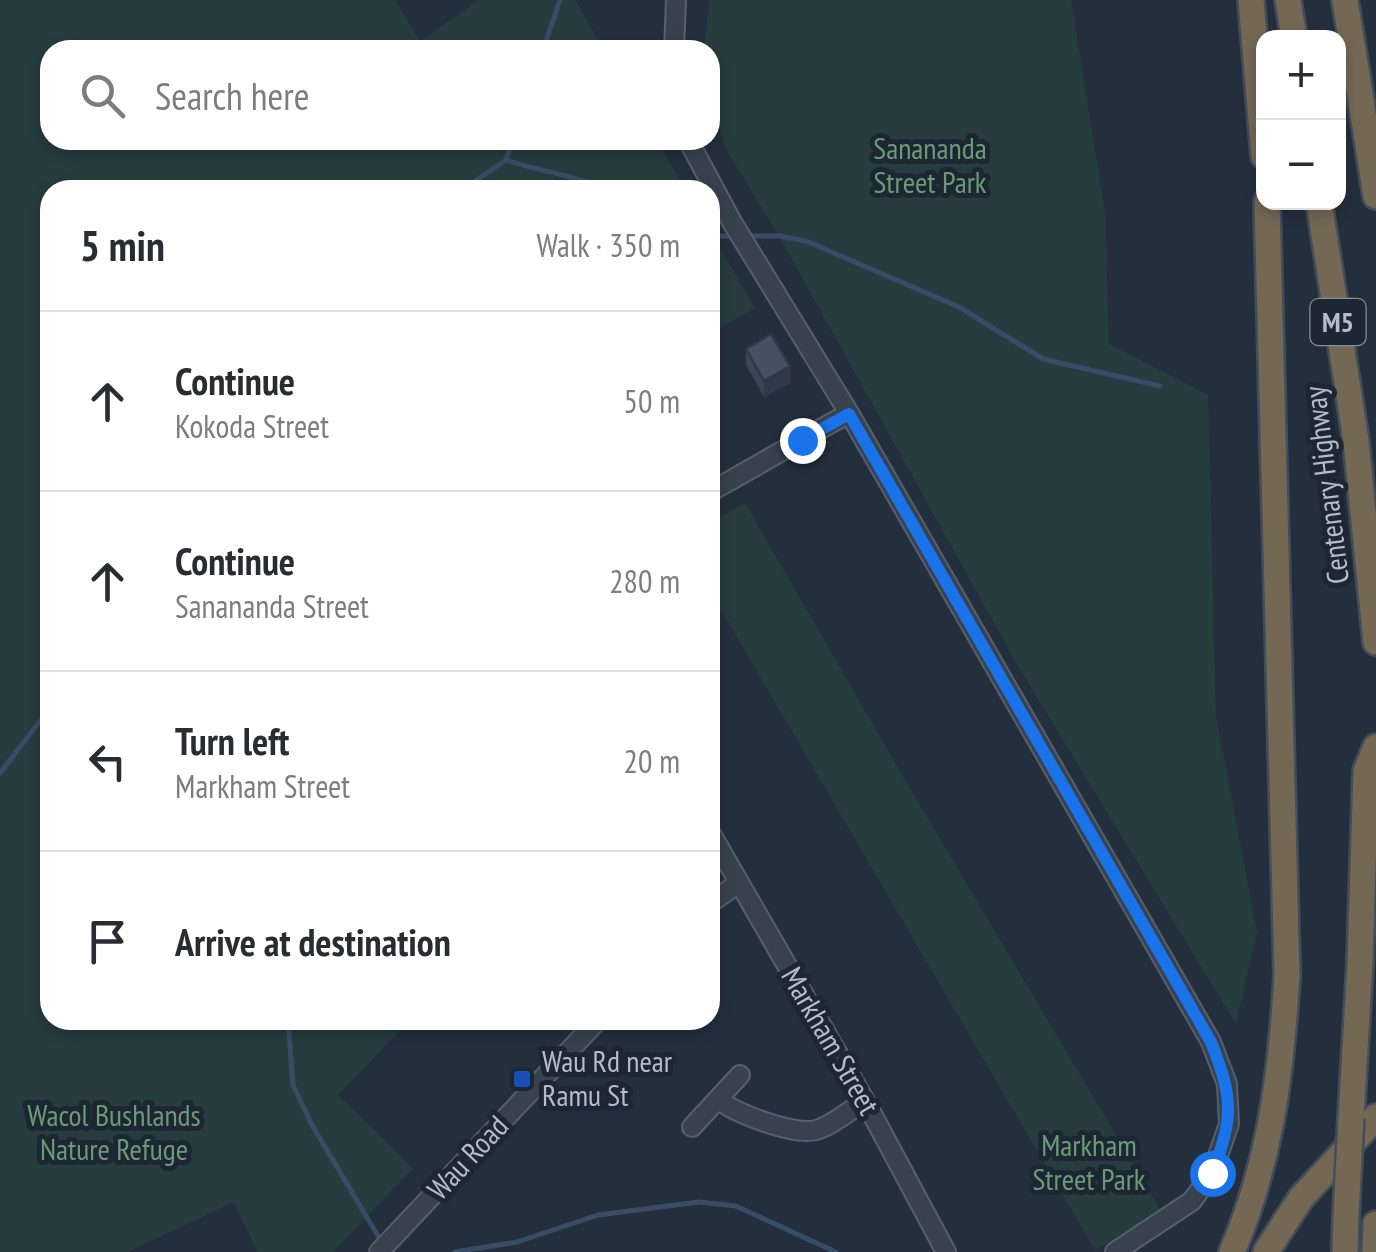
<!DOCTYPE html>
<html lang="en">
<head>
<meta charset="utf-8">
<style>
  :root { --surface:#fff; --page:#f2f2f3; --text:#2b2b33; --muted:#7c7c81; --line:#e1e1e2 }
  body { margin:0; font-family:"PT Sans Narrow",sans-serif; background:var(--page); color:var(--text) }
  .controls { position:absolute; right:30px; top:30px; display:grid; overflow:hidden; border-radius:20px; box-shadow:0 5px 15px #0003 }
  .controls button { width:90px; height:90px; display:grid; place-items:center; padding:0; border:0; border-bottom:2px solid var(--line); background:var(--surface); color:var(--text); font:50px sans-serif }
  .stop { position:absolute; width:30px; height:30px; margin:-22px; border:8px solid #1a73e8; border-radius:50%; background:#fff }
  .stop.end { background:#1a73e8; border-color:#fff; box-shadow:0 2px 10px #0008 }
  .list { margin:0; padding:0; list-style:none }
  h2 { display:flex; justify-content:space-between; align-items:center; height:130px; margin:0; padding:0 40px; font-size:42px }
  h2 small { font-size:32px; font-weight:400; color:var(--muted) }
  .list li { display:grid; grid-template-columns:65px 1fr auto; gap:30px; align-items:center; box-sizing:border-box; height:180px; padding:0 40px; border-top:2px solid var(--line) }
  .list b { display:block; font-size:38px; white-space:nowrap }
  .list p { margin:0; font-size:32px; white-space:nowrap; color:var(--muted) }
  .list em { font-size:32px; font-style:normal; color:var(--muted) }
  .icon { flex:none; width:55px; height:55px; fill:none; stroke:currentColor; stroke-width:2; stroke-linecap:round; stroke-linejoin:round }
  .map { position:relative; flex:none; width:1376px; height:1252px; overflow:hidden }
  .search { position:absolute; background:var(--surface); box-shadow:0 5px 15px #0003; left:40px; top:40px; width:680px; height:110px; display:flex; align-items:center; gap:25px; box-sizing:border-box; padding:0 35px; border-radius:30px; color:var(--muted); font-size:38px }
  .panel { position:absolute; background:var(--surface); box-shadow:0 5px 15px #0003; left:40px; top:180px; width:680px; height:850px; border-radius:30px }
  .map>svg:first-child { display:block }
  .green { fill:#263c3f }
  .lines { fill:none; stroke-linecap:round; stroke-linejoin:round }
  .stream { stroke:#394c67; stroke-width:5 }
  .minor-casing { stroke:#565f6c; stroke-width:22 }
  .highway-casing { stroke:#434c59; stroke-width:30 }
  .minor { stroke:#38414e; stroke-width:18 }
  .highway { stroke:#746855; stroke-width:25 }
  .highway-bridge-casing { stroke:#434c59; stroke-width:30; stroke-linecap:butt }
  .highway-bridge { stroke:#746855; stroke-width:25 }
  .wall { fill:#3b4654 }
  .shaded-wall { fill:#303945 }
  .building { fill:#455162; stroke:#303945; stroke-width:2.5 }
  .route { stroke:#1a73e8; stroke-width:12 }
  .transit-dot { fill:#1a4fb4; stroke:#1d2633; stroke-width:4 }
  .labels { text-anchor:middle; stroke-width:10; stroke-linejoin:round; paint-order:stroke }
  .shield { fill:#1d2633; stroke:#878f9c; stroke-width:2.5 }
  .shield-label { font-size:28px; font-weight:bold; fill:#b4bcc9 }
  .park-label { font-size:30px; fill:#6b9a76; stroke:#1d2633 }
  .street-label { font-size:30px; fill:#b4bcc9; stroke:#1d2633 }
  .poi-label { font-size:30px; fill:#b4bcc9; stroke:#1d2633; text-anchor:start }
</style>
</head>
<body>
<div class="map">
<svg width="1376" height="1252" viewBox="0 0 1376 1252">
  <rect width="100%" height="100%" fill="#242f3e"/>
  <path class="green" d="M0,0H395L420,41L479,0H575L604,50H50V140H657L686,190H50V1020H410L338,1095L413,1168L333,1252H257L234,1202L127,1252H0Z
    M710,0H1071L1105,212L1109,344L1208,395L1216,716L1257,932L1236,1024L1018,666L779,236L726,149L710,101V50H703Z
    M710,231L755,308L710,334Z
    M745,503L905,780L1161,1211L1095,1250L710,591V522Z"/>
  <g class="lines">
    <path class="stream" d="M543,50L560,0
      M506,160C539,172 575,174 605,190
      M462,190L506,160L513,140
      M710,235L734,237
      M745,236H779L806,241L959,307L1043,359L1160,386
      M0,773L50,708
      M288,1020L293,1085L312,1125L381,1241
      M455,1252L517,1242L598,1215L699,1202L736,1206L836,1252"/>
    <defs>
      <path id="minor" d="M674,50L676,0
        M688,140L732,222L849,413L1211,1042L1227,1084L1229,1124L1212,1173L1192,1201L1115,1252
        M710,492L849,413
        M710,832L865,1101L946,1252
        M710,903L739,883
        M718,1099C733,1113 795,1136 816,1130C833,1125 850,1110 865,1101
        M692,1127L740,1075
        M379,1252L598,1020"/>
      <path id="highway" d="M1251,0L1264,156
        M1288,0L1294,38
        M1345,0L1376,196
        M1319,202L1356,441L1376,642
        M1351,1118L1360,963L1366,771L1376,747
        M1232,1252C1271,1160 1281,1074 1287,975L1267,202
        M1266,1252L1301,1198L1376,1117
        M1345,1252L1346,1216
        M1375,1252L1376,1224"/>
    </defs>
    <use href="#minor" class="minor-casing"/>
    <use href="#highway" class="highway-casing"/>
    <use href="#minor" class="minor"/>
    <use href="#highway" class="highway"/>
    <defs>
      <path id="highway-bridge" d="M1346,1216L1351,1118"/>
    </defs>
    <use href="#highway-bridge" class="highway-bridge-casing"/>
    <use href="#highway-bridge" class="highway-bridge"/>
  </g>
  <path class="wall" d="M746,349L790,383L764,397L746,365Z"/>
  <path class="shaded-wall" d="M790,366V383L764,397V381Z"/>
  <path class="building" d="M771,334L790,366L764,381L746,349Z"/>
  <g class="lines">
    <path class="route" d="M802,440L849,414L1211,1042C1232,1095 1235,1118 1212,1173"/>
  </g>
  <rect class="transit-dot" x="512" y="1069" width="20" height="20" rx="5"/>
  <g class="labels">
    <rect class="shield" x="1310.5" y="299" width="55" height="46" rx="8"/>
    <g class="shield-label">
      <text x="1338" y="332">M5</text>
    </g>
    <g class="park-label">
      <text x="930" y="159">Sanananda<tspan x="930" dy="34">Street Park</tspan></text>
      <text x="114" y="1126">Wacol Bushlands<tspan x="114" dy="34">Nature Refuge</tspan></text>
      <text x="1089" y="1156">Markham<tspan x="1089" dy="34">Street Park</tspan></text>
    </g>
    <g class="street-label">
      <text transform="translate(1327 485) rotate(-97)" y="10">Centenary Highway</text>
      <text transform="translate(830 1041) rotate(60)" y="10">Markham Street</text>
      <text transform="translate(468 1158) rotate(-47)" y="10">Wau Road</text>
    </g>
    <g class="poi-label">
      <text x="542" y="1072">Wau Rd near<tspan x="542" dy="34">Ramu St</tspan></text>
    </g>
  </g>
</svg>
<div class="controls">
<button>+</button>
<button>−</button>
</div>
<div class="stop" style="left:1212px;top:1173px"></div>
<div class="stop end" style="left:802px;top:440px"></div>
<div class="search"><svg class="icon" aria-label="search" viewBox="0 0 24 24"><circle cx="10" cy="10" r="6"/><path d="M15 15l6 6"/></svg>Search here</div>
<section class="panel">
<h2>5 min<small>Walk · 350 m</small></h2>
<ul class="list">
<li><svg class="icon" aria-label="ahead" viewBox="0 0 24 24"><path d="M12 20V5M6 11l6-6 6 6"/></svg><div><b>Continue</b><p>Kokoda Street</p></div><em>50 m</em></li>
<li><svg class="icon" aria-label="ahead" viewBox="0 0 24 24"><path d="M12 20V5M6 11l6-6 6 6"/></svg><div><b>Continue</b><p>Sanananda Street</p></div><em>280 m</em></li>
<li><svg class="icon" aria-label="left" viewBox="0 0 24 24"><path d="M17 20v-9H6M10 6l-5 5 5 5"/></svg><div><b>Turn left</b><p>Markham Street</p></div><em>20 m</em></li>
<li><svg class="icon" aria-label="arrive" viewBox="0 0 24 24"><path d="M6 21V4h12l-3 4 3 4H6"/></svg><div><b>Arrive at destination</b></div></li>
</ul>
</section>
</div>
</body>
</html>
